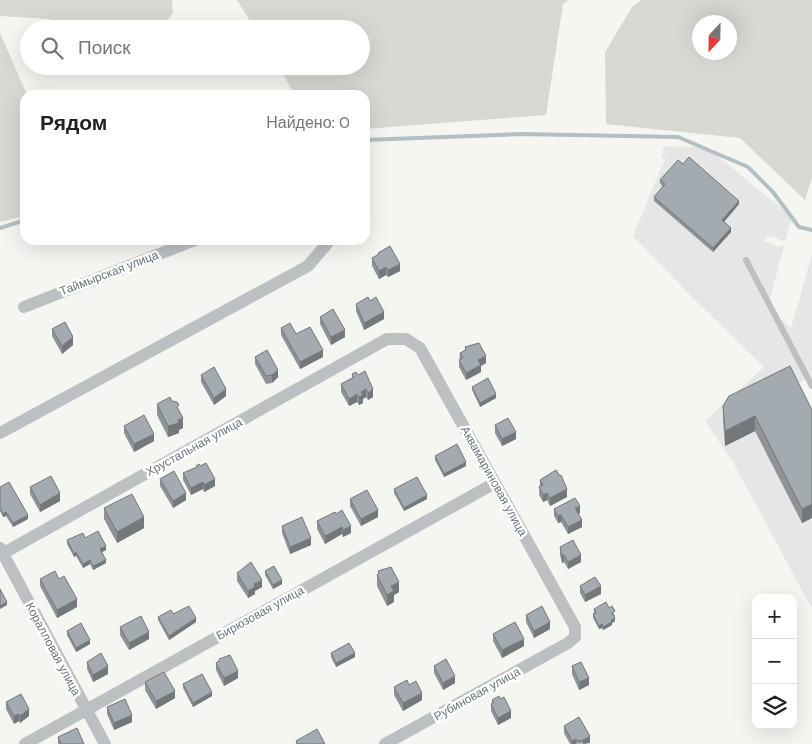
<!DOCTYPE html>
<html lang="ru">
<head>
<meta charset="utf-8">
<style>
  :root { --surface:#fff; --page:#f2f2f2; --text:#222; --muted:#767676; --line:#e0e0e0 }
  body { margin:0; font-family:"DM Sans",sans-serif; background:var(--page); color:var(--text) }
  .controls { position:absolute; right:15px; bottom:15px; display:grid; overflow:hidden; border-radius:10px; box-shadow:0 5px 20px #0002 }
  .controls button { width:45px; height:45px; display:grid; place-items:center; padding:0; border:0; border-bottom:1px solid var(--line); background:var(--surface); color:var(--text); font:25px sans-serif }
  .compass { position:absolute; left:692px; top:15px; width:45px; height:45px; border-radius:50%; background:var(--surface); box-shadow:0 5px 20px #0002; rotate:202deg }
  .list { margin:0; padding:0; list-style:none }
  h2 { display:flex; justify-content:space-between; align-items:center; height:65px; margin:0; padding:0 20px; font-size:21px }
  h2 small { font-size:16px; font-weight:400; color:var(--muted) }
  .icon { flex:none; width:28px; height:28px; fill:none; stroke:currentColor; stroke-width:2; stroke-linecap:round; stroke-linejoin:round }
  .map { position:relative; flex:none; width:812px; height:744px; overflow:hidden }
  .search { position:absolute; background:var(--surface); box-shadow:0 5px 20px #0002; left:20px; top:20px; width:350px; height:55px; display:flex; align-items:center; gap:12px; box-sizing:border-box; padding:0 18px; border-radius:28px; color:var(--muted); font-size:19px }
  .panel { position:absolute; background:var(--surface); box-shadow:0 5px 20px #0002; left:20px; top:90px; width:350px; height:155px; border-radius:15px }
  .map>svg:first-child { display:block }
  .built { fill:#e5e6e5 }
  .green { fill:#d5d9d2; fill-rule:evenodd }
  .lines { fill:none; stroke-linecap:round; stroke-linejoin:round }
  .stream { stroke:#b3bfc2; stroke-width:4 }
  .lane { stroke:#bcc0c3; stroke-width:6 }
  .street { stroke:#bcc0c3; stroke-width:12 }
  .wall { fill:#8d9397 }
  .shaded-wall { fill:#73787b }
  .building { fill:#a4abb0; stroke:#73787b }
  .labels { text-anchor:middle; stroke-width:5; stroke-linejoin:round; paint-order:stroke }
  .street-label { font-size:12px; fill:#68767f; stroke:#fff }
</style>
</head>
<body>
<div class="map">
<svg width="812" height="744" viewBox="0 0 812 744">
  <rect width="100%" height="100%" fill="#f5f5f2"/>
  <path class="built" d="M664,146L708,148L792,217L785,242L772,236L766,237L764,241L778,247L784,246L768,307L791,328L812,254V376L772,397L801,505L812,523V609L734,464L705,421L764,367L692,297L633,236L666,157L661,159Z"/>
  <path class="green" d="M0,0H172L173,12L162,29H83L48,19L0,16Z
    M237,0H569L563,4L546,115L365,129V95H295L278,66H361V29H255Z
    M641,0H812V177L805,200L740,138L606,124L605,52L632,7ZM730,22V52H700V22Z
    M0,33L27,95L25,216L0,222Z"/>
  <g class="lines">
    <path class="stream" d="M365,140L521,134L678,137L748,167L773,192L799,227L812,230
      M0,228L25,220"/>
    <path class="lane" d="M746,260L812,386"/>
    <path class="street" d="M24,307L195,240
      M0,433L308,266L330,240
      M0,548L105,744
      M0,555L387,339H406L420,348L575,627V637L568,643L385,744
      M25,744L495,483"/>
  </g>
  <path class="wall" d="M683,164L739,204L724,222L731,232L713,252L654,201V197L663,187L660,183V180Z
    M378,253L400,271L388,277L386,275L379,279L372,266V258L378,255Z
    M370,301L384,319L364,330L356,311V304Z
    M320,317L345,337L331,345L320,324Z
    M281,328L296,334L323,357L300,369L281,335Z
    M52,329L73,345L62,354L52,336Z
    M465,347L486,363L481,366V372L466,380L459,367L460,353L465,350Z
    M255,357L278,377L272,383L266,384L255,364Z
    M352,374L373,397L368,400L366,397L363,399V403L359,405L357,402L349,406L341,392V384L352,378Z
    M201,375L226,396L214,405L201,382Z
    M472,387L496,398L480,407L472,390Z
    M157,404L179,411L183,428L179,430V433L168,437L157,415Z
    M723,406L812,410V518L802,523L755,431L725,446L723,420Z
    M495,425L516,439L502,446L495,433Z
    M124,426L154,441L134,452L124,433Z
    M435,456L466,466L444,477L435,460Z
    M196,466H200L215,486L204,492L203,489L191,495L183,480V473L196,468Z
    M160,479L186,500L173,508L160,486Z
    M540,480L567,497L550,506L547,500L543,502L539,495Z
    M0,487L28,519L13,527L6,516L3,517L0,511Z
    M30,487L60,501L40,512L30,494Z
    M394,489L427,499L404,511L394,493Z
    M350,499L378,517L361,526L350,506Z
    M104,508L144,528L117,543L104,519Z
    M554,509L580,513L578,514L582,527L568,534L561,522L558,523L554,516Z
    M336,514L351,533L343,537L342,534L325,544L317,529V521Z
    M282,526L311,545L290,554L282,533Z
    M85,538L106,550L102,552L106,563L93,570L90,564L83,568L76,556L74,557L67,544V540Z
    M560,547L581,562L568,569L564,562L562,563L560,555Z
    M265,571L282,584L273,589L265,575Z
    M378,571L399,592L394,595V602L387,606L377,586V575L378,574Z
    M237,573L262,587L255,591V594L248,598L237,581Z
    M40,579H59L77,607L57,618L40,586Z
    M580,586L601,594L585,602L580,593Z
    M609,608L615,615L614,616L615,621L612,623V625L603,630L602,628L599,629L593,618V614H594V609Z
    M526,615L550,629L534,638L526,622Z
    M158,617L196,622L169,640L158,620Z
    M120,627L149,639L129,650L120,635Z
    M67,631L90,644L76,652L67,635Z
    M493,634L524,646L502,658L493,641Z
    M331,653L355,657L336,667L331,657Z
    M219,659L238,678L224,686L216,670V663L219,661Z
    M87,662L108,674L93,682L87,669Z
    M434,666L455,683L443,690L434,673Z
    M572,666L589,685L579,690L572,674Z
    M145,682L175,698L156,709L145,690Z
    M183,684L212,696L193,707L183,688Z
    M394,687L422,700L403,711L394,695Z
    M500,699L511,718L498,725L491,711V704L492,703V700Z
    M6,702L29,716L20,723L19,721L14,724L6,709Z
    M107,707L132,722L114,730L107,714Z
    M564,726L590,743L570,744L564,733Z
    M58,737L84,744H58Z"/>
  <path class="shaded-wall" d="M739,201V204L722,224V220Z
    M731,228V232L713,252V248Z
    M400,264V271L388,277V270Z
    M386,267V275L379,279V271Z
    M384,312V319L364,330V323Z
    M345,330V337L331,345V337Z
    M73,337V345L62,354V346Z
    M323,350V357L300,369V362Z
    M486,356V363L481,366V372L466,380V373L478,360Z
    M278,370V377L272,383V375Z
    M226,389V396L214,405V398Z
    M366,389V397L363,399V403L359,405V397L361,392Z
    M373,389V397L368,400V393Z
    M357,394V402L349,406V399Z
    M496,394V398L480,407V403Z
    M755,416V431L725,446V431Z
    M183,418V428L179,430V433L168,437V426Z
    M516,432V439L502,446V439Z
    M154,434V441L134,452V444Z
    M466,462V466L444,477V474Z
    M215,479V486L204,492V485Z
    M203,482V489L191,495V488Z
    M567,489V497L550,506V498Z
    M60,493V501L40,512V505Z
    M186,493V500L173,508V501Z
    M547,493V500L543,502V495Z
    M427,495V499L404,511V508Z
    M812,504V518L802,523V509Z
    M580,506V513L575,516V508Z
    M378,510V517L361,526V519Z
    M6,512V516L3,517V514Z
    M28,515V519L13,527V523Z
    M561,515V522L558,523V516Z
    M144,517V528L117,543V532Z
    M582,520V527L568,534V527Z
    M351,526V533L343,537V530Z
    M342,527V534L325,544V536Z
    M311,538V545L290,554V547Z
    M106,546V550L100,553V549Z
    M76,552V556L74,557V554Z
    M564,555V562L562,563V556Z
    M581,555V562L568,569V562Z
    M90,560V564L83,568V564Z
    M106,560V563L93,570V566Z
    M262,580V587L255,591V594L248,598V591L254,584Z
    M282,580V584L273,589V585Z
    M399,582V592L394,595V602L387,606V595L391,586Z
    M601,586V594L585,602V595Z
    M77,599V607L57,618V610Z
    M7,602V605L0,609V606Z
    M196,618V622L169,640V636Z
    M615,618V621L612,623V625L603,630V627L611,620Z
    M550,622V629L534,638V631Z
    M602,624V628L599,629V626Z
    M149,632V639L129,650V643Z
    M524,639V646L502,658V650Z
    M90,640V644L76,652V648Z
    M355,653V657L336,667V663Z
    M108,666V674L93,682V675Z
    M238,671V678L224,686V678Z
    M455,676V683L443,690V683Z
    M589,678V685L579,690V682Z
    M175,691V698L156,709V701Z
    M212,692V696L193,707V703Z
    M422,693V700L403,711V703Z
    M29,709V716L20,723V716Z
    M511,711V718L498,725V718Z
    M19,714V721L14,724V716Z
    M132,715V722L114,730V723Z
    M590,736V743L583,744V740Z
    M576,739V744H572V741Z"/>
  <path class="building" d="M689,157L739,201L722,220L731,228L713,248L654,197L665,184L660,180L678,160L683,164Z
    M390,246L400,264L388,270L386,267L379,271L372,258L379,254L378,253Z
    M368,297L370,301L376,297L384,312L364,323L356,304Z
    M333,309L345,330L331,337L320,317Z
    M65,322L73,337L62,346L52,329Z
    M290,323L296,334L310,327L323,350L300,362L281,328Z
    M479,343L486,356L478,360L481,365L466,373L459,360L463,358L460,353L466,350L465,347Z
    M267,350L278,370L272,375L266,376L255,357Z
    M790,366L812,410V504L802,509L755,416L725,431L723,406L729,396Z
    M214,367L226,389L214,398L201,375Z
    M365,371L373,389L368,393L366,389L361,392L363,395L359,397L357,394L349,399L341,384L354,377L352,374L356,372L358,375Z
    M488,378L496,394L480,403L472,387Z
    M170,397L172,401L177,402L179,405L177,407L183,418L178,420L179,423L168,426L157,404Z
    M144,415L154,434L134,444L124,426Z
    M508,418L516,432L502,439L495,425Z
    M457,444L466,462L444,474L435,456Z
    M206,463L215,479L204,485L203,482L191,488L183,473L197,467L196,466L199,464L200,466Z
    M556,470L560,476L561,475L567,489L550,498L547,493L543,495L539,487L543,485L540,480Z
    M174,471L186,493L173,501L160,479Z
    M51,476L60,493L40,505L30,487Z
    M417,477L427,495L404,508L394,489Z
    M9,482L28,515L13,523L6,512L3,514L0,508V487Z
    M367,490L378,510L361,519L350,499Z
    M132,494L144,517L117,532L104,508Z
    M575,498L580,506L575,508L582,520L568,527L561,515L558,516L554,509Z
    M342,510L351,526L343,530L342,527L325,536L317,521L335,512L336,514Z
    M302,517L311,538L290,547L282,526Z
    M98,531L106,546L100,549L106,560L93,566L90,560L83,564L76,552L74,554L67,540L83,533L85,538Z
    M573,540L581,555L568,562L564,555L562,556L560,547Z
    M251,562L262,580L254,584L255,587L248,591L237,573Z
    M274,566L282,580L273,585L265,571Z
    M391,567L399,582L391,586L394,591L387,595L377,575L379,573L378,571Z
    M55,571L59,579L64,576L77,599L57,610L40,579Z
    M595,577L601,586L585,595L580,586Z
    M0,589L7,602L0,606Z
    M606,602L609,608L612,606L615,611L612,613L615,618L611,620L612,622L603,627L602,624L599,626L593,614L596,613L594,609Z
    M189,606L196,618L169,636L158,617L171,610L173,614Z
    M542,606L550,622L534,631L526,615Z
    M141,616L149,632L129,643L120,627Z
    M515,622L524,639L502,650L493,634Z
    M81,623L90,640L76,648L67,631Z
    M349,643L355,653L336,663L331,653Z
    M101,653L108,666L93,675L87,662Z
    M230,655L238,671L224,678L216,663L220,660L219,659Z
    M446,659L455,676L443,683L434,666Z
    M581,662L589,678L579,682L572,666Z
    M164,672L175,691L156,701L145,682Z
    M202,674L212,692L193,703L183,684Z
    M407,680L409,685L416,681L422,693L403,703L394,687Z
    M21,694L29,709L20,716L19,714L14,716L6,702Z
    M499,696L500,699L504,697L511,711L498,718L491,704L494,702L492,700Z
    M125,699L132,715L114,723L107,707Z
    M579,717L590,736L583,740L578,741L576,739L572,741L564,726Z
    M77,728L84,744H61L58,737Z
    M317,729L325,744H297L296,741Z"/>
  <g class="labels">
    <g class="street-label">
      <text transform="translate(109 273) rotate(-21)" y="4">Таймырская улица</text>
      <text transform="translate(194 447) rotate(-29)" y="4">Хрустальная улица</text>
      <text transform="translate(494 481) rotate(61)" y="4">Аквамариновая улица</text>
      <text transform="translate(260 613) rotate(-29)" y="4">Бирюзовая улица</text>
      <text transform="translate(53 649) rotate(62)" y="4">Коралловая улица</text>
      <text transform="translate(477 694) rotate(-29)" y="4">Рубиновая улица</text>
    </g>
  </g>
</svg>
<div class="controls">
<button>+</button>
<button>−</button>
<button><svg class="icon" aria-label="layers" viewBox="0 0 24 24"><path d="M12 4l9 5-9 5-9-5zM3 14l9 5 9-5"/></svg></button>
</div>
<svg class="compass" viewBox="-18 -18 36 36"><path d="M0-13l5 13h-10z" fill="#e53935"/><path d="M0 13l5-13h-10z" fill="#767676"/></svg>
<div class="search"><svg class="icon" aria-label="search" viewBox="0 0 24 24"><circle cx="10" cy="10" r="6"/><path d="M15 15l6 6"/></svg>Поиск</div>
<section class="panel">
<h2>Рядом<small>Найдено: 0</small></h2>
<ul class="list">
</ul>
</section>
</div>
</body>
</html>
